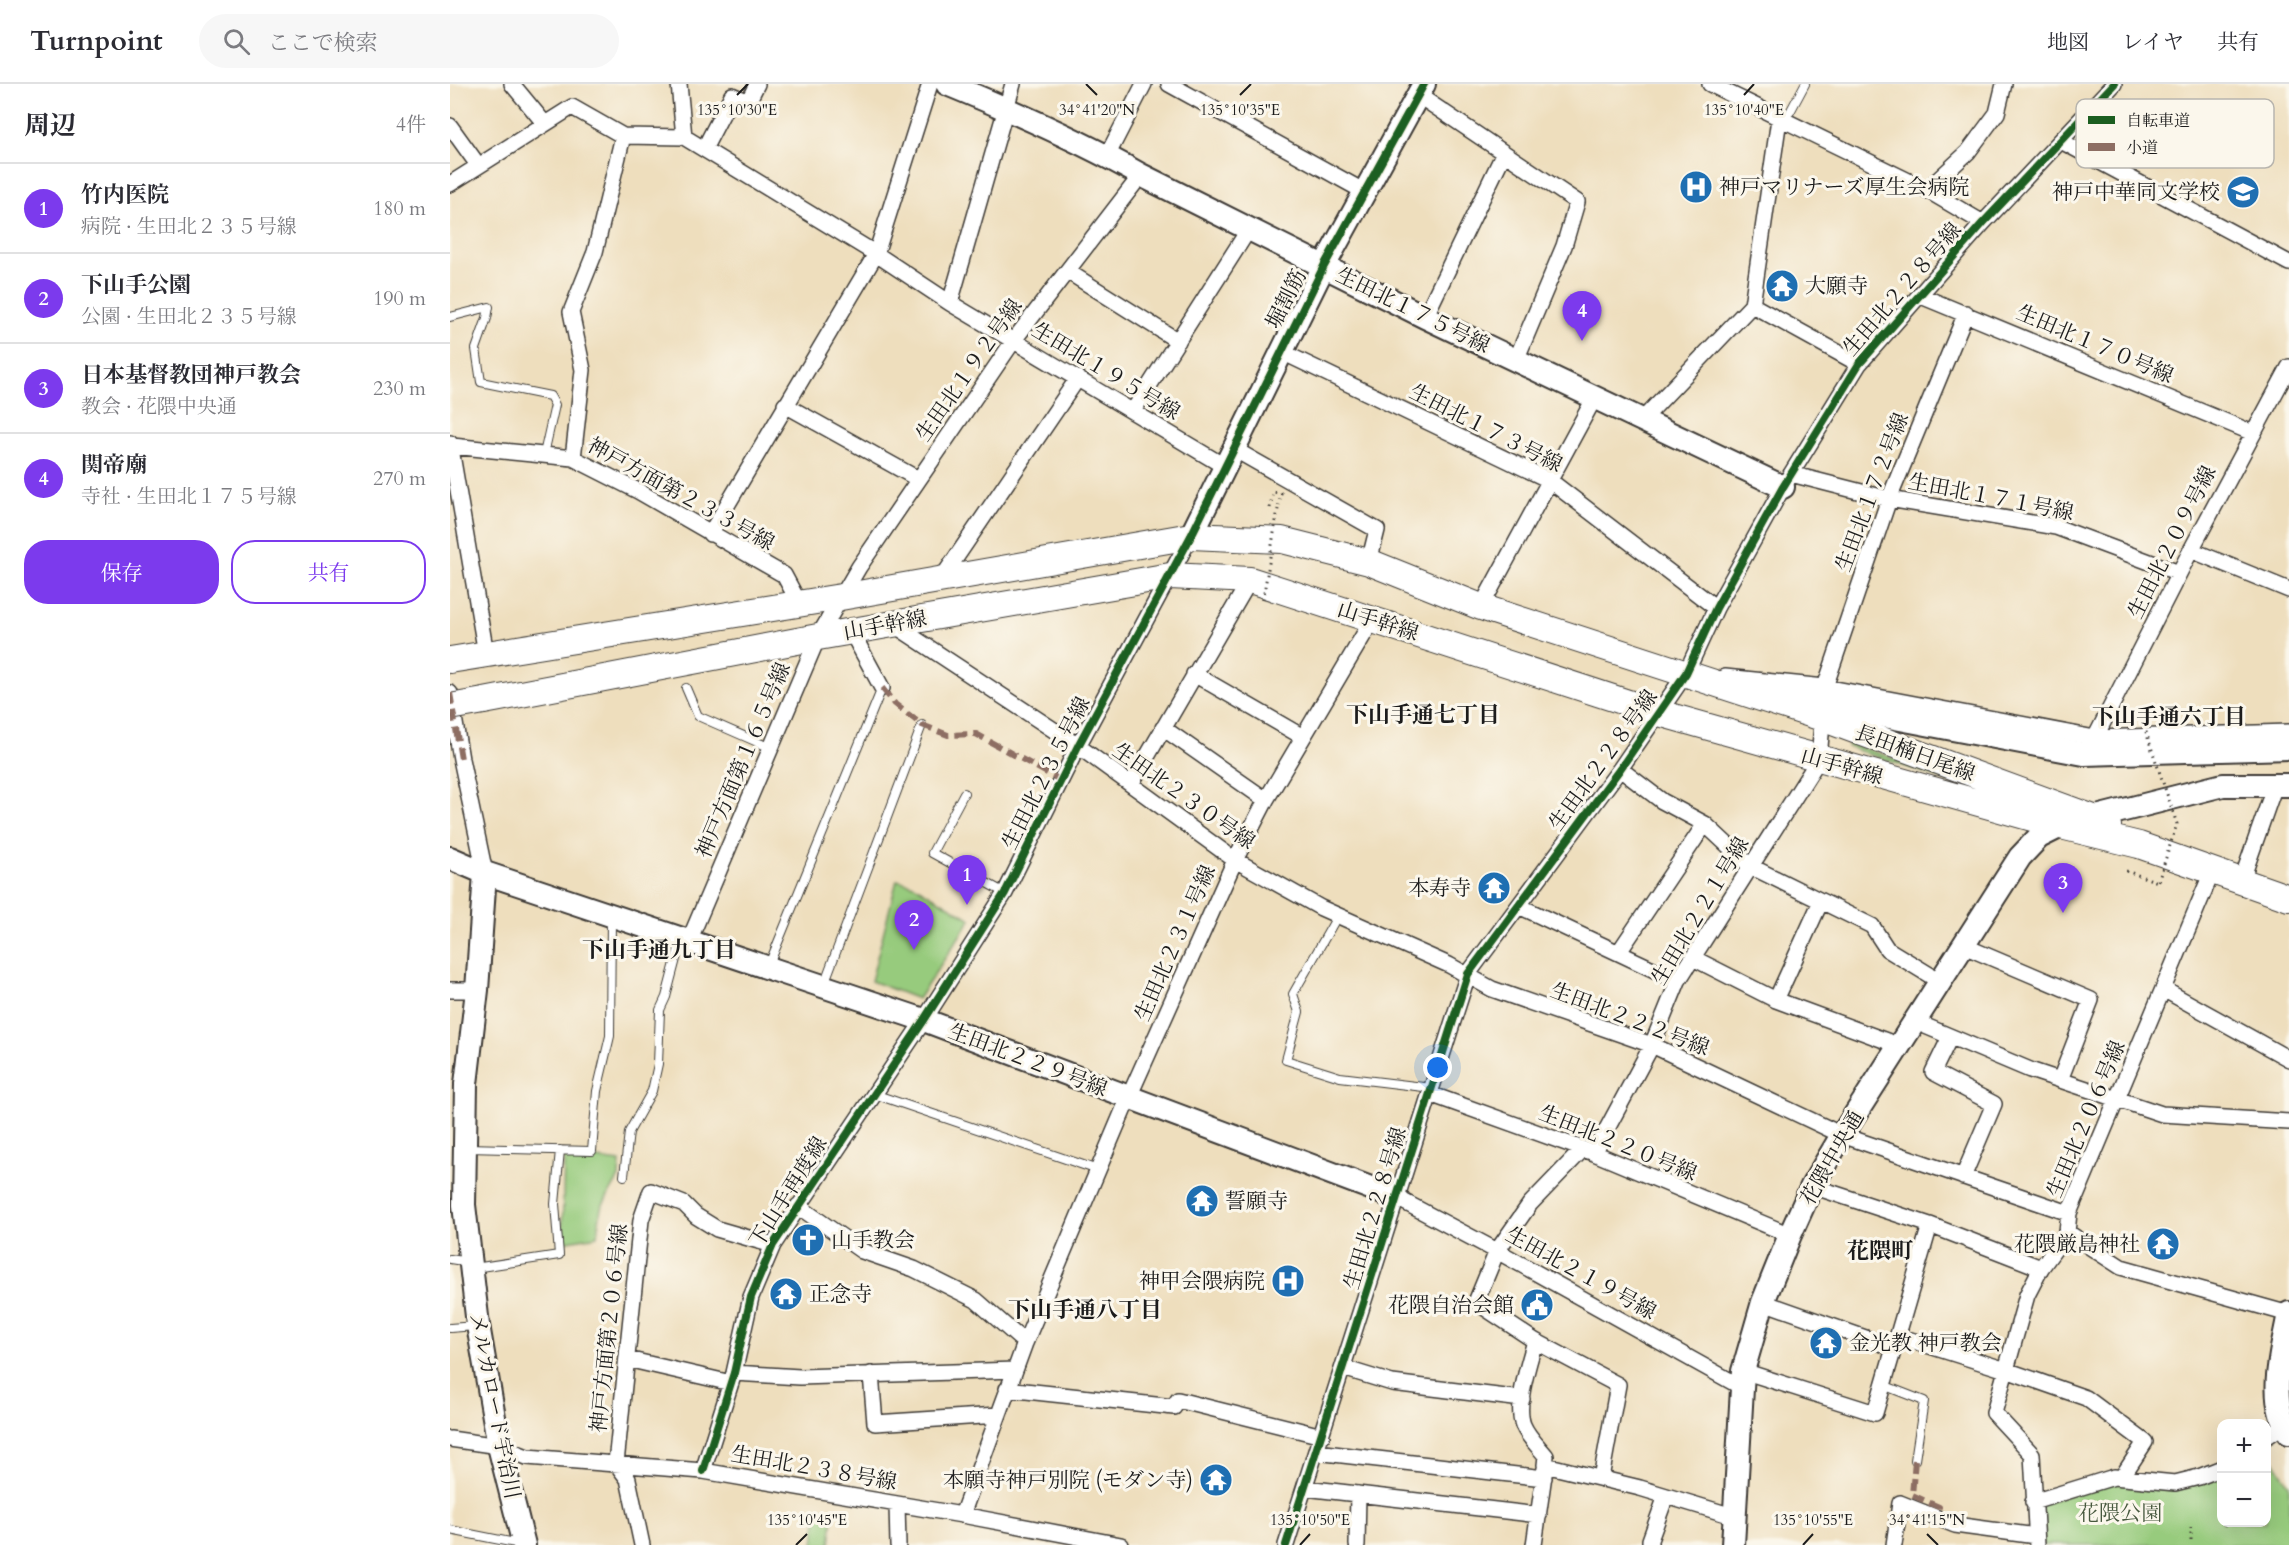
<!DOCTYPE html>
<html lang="ja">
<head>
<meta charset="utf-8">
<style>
  :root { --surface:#fff; --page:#f7f7f7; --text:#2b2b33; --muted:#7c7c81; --line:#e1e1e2; --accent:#7c3aed }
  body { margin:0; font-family:Cardo,"Noto Serif JP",serif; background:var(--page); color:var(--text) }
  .controls { position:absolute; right:18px; bottom:18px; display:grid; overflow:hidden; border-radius:12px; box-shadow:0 6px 24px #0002 }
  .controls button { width:54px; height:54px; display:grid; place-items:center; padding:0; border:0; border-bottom:2px solid var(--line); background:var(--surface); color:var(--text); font:30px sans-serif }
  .you { position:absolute; left:988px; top:984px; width:21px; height:21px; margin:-15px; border:4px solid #fff; border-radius:50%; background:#1a73e8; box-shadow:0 0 0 9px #1a73e833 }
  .badge { display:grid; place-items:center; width:39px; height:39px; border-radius:50%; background:var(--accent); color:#fff; font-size:20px; font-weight:700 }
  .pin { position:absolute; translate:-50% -50px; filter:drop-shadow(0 2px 3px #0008) }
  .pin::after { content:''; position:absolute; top:32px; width:21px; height:18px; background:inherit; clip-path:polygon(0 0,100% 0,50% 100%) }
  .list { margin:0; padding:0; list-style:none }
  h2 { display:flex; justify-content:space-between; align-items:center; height:78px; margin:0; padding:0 24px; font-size:26px }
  h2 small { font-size:20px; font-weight:400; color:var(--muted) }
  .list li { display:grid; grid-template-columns:39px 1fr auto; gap:18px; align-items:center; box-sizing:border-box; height:90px; padding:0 24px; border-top:2px solid var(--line) }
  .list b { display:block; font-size:22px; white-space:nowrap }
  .list p { margin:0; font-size:20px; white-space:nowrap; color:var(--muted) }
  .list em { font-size:20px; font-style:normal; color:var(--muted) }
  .actions { display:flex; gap:12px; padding:18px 24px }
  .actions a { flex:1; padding:14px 0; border:2px solid var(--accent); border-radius:24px; text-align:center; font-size:21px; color:var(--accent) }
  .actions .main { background:var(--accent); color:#fff }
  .icon { flex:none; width:33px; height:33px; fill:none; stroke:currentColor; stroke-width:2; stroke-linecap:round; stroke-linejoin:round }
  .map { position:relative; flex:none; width:1839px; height:1461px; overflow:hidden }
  header { display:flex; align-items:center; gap:36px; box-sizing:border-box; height:84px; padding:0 30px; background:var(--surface); border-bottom:2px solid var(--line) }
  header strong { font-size:28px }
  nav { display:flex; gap:33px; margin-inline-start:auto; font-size:21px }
  .search { width:420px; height:54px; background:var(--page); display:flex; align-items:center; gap:15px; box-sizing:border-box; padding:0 21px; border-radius:33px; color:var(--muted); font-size:22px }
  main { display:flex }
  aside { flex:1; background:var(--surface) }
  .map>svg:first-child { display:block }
  .green { fill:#97cb7d; stroke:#5a744c; stroke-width:1.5 }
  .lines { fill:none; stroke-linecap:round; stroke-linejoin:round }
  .lane-casing { stroke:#3c3934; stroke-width:10 }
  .street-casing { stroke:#3c3934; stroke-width:18 }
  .secondary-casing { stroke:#3c3934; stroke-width:26 }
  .primary-casing { stroke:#3c3934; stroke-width:28 }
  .path { stroke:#3c3934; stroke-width:3; stroke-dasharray:1.5 4.5; stroke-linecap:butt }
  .lane { stroke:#fff; stroke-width:8 }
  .street { stroke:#fff; stroke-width:15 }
  .secondary { stroke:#fff; stroke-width:22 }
  .primary { stroke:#fff; stroke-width:26 }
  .primary-bridge-casing { stroke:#3c3934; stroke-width:28; stroke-linecap:butt }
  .path-bridge { stroke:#3c3934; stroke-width:3; stroke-dasharray:1.5 4.5; stroke-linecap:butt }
  .primary-bridge { stroke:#fff; stroke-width:26 }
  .quiet { stroke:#8d6e63; stroke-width:6; stroke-dasharray:12 6; stroke-linecap:butt }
  .cycleway-casing { stroke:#fbf7ec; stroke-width:11 }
  .cycleway { stroke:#1b5e20; stroke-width:8 }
  .ticks { fill:none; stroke:#1c1c1c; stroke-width:2 }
  .labels { text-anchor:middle; stroke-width:6; stroke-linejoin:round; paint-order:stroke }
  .poi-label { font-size:21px; fill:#1c1c1c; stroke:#fbf7ec; text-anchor:start }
  .street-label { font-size:21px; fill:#1c1c1c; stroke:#fbf7ec }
  .park-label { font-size:21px; fill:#47593e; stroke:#fbf7ec }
  .neighbourhood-label { font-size:22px; font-weight:bold; fill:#1c1c1c; stroke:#fbf7ec }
  .key { fill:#fbf7ec; stroke:#b8b5ae; stroke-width:1.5 }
  .key-label { font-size:16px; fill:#1c1c1c }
  .ticks-label { font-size:15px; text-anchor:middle; fill:#1c1c1c; stroke:#fbf7ec; stroke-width:6; stroke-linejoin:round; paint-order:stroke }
</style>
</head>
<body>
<header>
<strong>Turnpoint</strong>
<div class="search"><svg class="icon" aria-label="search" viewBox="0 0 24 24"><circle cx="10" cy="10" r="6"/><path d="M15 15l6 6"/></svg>ここで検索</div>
<nav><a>地図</a><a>レイヤ</a><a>共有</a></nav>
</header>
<main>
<aside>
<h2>周辺<small>4件</small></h2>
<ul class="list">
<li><span class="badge">1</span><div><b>竹内医院</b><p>病院 · 生田北２３５号線</p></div><em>180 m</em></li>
<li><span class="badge">2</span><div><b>下山手公園</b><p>公園 · 生田北２３５号線</p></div><em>190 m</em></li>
<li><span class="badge">3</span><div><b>日本基督教団神戸教会</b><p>教会 · 花隈中央通</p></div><em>230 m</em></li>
<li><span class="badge">4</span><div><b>関帝廟</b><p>寺社 · 生田北１７５号線</p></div><em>270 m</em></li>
</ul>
<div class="actions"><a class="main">保存</a><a>共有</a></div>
</aside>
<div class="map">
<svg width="1839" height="1461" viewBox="0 0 1839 1461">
  <rect width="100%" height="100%" fill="#fbf7ec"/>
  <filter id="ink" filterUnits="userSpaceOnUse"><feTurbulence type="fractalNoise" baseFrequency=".0167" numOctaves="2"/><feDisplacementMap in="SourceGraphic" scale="12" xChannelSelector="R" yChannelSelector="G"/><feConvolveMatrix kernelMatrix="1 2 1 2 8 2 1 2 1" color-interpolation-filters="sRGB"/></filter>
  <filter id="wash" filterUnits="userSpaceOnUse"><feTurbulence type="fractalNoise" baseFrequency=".008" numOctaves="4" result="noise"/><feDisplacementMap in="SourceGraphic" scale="24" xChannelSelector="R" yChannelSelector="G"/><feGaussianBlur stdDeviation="1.35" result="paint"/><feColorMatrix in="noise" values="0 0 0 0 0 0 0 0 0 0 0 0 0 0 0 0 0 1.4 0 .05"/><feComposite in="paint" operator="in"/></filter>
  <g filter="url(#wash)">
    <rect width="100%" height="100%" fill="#eedebd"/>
    <path class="green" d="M1399,659L1549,711L1548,714L1398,663Z
      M447,796L464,801L521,835L468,915L421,897Z
      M114,1071L170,1078L169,1093L151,1124L147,1152L112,1158Z
      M1818,1367L1839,1401V1461H1593L1589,1420L1656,1399L1771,1390L1772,1438H1816V1368Z
      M368,1424L384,1426L380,1461H364Z"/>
  </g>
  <g filter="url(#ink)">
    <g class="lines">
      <defs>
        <path id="lane" d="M1330,35L1340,28L1355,0
          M0,233L39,223L37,234L26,265L31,298L100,312L105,321L94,370
          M236,604L248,632L321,664
          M514,709L482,769L555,809
          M888,831L843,910L849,928L836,976L890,993L982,1004
          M318,883L432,604
          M374,900L472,641
          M424,1010L648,1086
          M17,1064L142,1067L147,1007L160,952L161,834
          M174,1092L179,1048L202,1007L208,980L210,926L216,913L231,856
          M0,1175L19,1178
          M24,1184L109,1171L105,1120L110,1066
          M0,1244L25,1242
          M1433,1301L1474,1317L1465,1376
          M0,1446L70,1460"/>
        <path id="street" d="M62,0L95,40
          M229,0L234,53
          M719,0L915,108
          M1260,0L1477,106L1533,139
          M968,11L1127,118L1114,162L1066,276
          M0,42L28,81
          M234,53L426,170L500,219L774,382
          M1611,57L1839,179
          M254,65L282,11L298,18L307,0
          M657,72L694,0
          M0,100L122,23L173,52L234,53
          M1477,106L1518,68L1547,29L1554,0
          M617,187L728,257
          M1471,212L1803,349
          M500,219L563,0
          M1302,221L1409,280
          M975,233L1054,69
          M830,267L1099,396L1266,524
          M335,321L468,395
          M683,327L799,145
          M1193,335L1302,221L1329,35
          M0,359L36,570
          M2,362L123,374L188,407L334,491L349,519
          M782,364L927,446L919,478
          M123,374L133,286L121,228L145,168L173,52
          M1341,390L1439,415L1606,443L1729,489
          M260,450L426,170L480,0
          M1741,466L1839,506
          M492,494L628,294
          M1031,523L1145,313
          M443,540L628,662L785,776L871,824L999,881L1042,905L1202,961L1392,1051L1619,1129
          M401,547L432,604
          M744,590L853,653
          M1275,593L1375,603L1645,654L1839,648
          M0,609L11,675L35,789
          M713,644L816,716
          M1645,654L1741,466L1839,283
          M1170,685L1212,717L1255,740L1300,782L1371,817L1326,916
          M681,700L800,496
          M1791,798L1825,701
          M1371,817L1422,842L1437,865L1491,898
          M1069,822L1228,897
          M239,857L368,553L409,483L564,256L691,91
          M1514,862L1641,916L1610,996
          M1169,868L1255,740
          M1243,874L1326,916L1450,962
          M1713,905L1839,975
          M0,906H27
          M1466,938L1580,986L1712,1030L1839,1038
          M1500,953L1483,988L1544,1020L1513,1093
          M980,1010L1144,1069L1340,1151
          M1133,1065L1080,1120L1047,1167L1026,1218L1085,1257L1168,1301L1151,1394
          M1144,1069L1202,961L1228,897L1369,675L1375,603L1439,415L1516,229
          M1362,1102L1480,1141L1591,1184
          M947,1114L1047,1167L1293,1304
          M348,1122L412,1167L464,1185L526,1216L575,1259
          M1617,1148L1671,1183L1839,1230
          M1313,1218L1444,1264
          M1448,1252L1556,1286L1636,1314L1695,1358L1672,1393
          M1085,1257C1079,1279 1065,1320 1073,1341C1078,1353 1088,1362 1096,1372L1095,1381L1190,1404L1286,1433
          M177,1275L281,1299
          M893,1284L942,1299L1072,1315
          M1293,1287L1425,1329L1480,1141
          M284,1289L350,1293L565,1286
          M421,1290L425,1339L548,1331
          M557,1305L724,1323L728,1316L872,1352
          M1816,1353L1834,1341
          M0,1355L49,1362L77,1373L253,1387L512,1431L671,1461
          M866,1368L1094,1394
          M253,1387L284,1289L301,1213L323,1161L474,936L555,809L628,662L741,452
          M855,1404L1089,1431
          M1583,1418L1664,1393L1725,1399L1749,1393L1772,1384
          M447,1420L448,1461
          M512,1431L575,1259L678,1015L785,776L816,716L923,535
          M192,1461L178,1395L166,1379L191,1136L201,1107L234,1120L246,1132L267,1145L323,1161
          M836,1461L1018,890L1170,685L1236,589L1266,524L1333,403L1409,280L1533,139L1664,0
          M907,1461L908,1410
          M1084,1461L1095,1384
          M1200,1461V1456L1216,1412
          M1444,1461L1450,1419L1505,1441L1586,1452
          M1587,1461L1582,1370L1544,1329L1577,1211L1591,1184L1617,1148L1619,1129L1762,788"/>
        <path id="secondary" d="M497,0C563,27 629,56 691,91L975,233L1333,403
          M741,452L874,182L974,0
          M1306,603L1373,616L1429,631L1634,670L1839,664
          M0,774L35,789L474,936L947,1114
          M35,789L27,906L16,1000L14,1121L28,1241L49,1362L74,1461
          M1839,1229C1832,1268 1817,1313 1839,1349
          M1283,1461L1293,1287L1313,1218L1340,1151L1362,1102L1392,1051L1570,773L1589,753L1611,742L1773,701H1839"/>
        <path id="primary" d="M0,576L391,513L741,452L832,456L919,478L1031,523L1372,634L1646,735L1658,742
          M34,617L368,553L720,492L800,496L1209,629L1611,742L1689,761L1839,814"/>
      </defs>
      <use href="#lane" class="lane-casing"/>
      <use href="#street" class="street-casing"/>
      <use href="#secondary" class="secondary-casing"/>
      <use href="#primary" class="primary-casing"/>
      <path class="path" d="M820,424L823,408L831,409L828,425
        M1676,787L1708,798
        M1775,1442L1776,1438
        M1741,1456V1443"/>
      <use href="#lane" class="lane"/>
      <use href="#street" class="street"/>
      <use href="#secondary" class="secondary"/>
      <use href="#primary" class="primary"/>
      <defs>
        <path id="primary-bridge" d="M0,623L34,617"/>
      </defs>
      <use href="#primary-bridge" class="primary-bridge-casing"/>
      <path class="path-bridge" d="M813,515L828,425
        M1694,642L1727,740L1708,798"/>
      <use href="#primary-bridge" class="primary-bridge"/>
      <path class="quiet" d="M432,604L445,620L472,641L498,651L526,650L610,696
        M0,609L11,675
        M1465,1376L1462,1411L1489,1423L1486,1434"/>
      <defs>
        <path id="cycleway" d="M253,1387L284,1289L301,1213L323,1161L474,936L555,809L628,662L741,452L874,182L974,0
          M836,1461L1018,890L1170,685L1236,589L1266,524L1333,403L1409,280L1533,139L1664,0"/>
      </defs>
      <use href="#cycleway" class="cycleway-casing"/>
      <use href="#cycleway" class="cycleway"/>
    </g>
  </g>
  <path class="ticks" d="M636,0L647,11M287,11L298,0M790,11L801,0M1294,11L1304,0M1477,1450L1488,1461M346,1461L357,1450M850,1461L860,1450M1353,1461L1363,1450"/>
  <defs>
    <symbol id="hospital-disc" viewBox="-11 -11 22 22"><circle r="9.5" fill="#1f6fb2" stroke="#fbf7ec"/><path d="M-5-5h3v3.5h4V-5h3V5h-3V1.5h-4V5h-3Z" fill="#fff"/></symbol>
    <symbol id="school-disc" viewBox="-11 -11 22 22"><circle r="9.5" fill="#1f6fb2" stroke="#fbf7ec"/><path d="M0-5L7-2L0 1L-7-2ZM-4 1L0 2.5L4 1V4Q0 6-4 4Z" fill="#fff"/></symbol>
    <symbol id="temple-disc" viewBox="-11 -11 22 22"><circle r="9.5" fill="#1f6fb2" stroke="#fbf7ec"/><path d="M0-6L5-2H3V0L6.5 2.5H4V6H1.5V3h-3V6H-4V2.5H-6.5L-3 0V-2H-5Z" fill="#fff"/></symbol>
    <symbol id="church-disc" viewBox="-11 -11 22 22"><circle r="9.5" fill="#1f6fb2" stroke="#fbf7ec"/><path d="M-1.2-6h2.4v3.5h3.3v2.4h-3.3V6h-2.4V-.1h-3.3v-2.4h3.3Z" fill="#fff"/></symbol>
    <symbol id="civic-disc" viewBox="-11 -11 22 22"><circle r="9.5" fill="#1f6fb2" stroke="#fbf7ec"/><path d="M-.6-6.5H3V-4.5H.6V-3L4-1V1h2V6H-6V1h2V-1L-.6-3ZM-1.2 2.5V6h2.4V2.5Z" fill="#fff"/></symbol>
  </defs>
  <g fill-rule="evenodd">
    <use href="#hospital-disc" x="1227" y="84" width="38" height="38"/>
    <use href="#school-disc" x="1774" y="89" width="38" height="38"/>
    <use href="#temple-disc" x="1313" y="183" width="38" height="38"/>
    <use href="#temple-disc" x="1025" y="785" width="38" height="38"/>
    <use href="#temple-disc" x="733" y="1098" width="38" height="38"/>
    <use href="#church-disc" x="339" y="1137" width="38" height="38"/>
    <use href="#temple-disc" x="1694" y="1141" width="38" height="38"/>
    <use href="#hospital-disc" x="819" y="1178" width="38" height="38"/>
    <use href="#temple-disc" x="317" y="1191" width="38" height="38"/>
    <use href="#civic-disc" x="1068" y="1202" width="38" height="38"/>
    <use href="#temple-disc" x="1357" y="1240" width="38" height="38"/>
    <use href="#temple-disc" x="747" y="1377" width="38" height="38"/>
  </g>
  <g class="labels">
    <g class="poi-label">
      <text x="1269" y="110">神戸マリナーズ厚生会病院</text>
      <text x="1770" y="115" text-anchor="end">神戸中華同文学校</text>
      <text x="1355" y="209">大願寺</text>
      <text x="1021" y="811" text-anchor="end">本寿寺</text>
      <text x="775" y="1124">誓願寺</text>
      <text x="381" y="1163">山手教会</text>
      <text x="1690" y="1167" text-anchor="end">花隈厳島神社</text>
      <text x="815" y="1204" text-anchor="end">神甲会隈病院</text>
      <text x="359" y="1217">正念寺</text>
      <text x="1064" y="1228" text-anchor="end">花隈自治会館</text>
      <text x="1399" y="1266">金光教 神戸教会</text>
      <text x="743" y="1403" text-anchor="end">本願寺神戸別院 (モダン寺)</text>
    </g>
    <g class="street-label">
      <text transform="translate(1452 205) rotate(-49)" y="7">生田北２２８号線</text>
      <text transform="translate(836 215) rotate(-63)" y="7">堀割筋</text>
      <text transform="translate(963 226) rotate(26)" y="7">生田北１７５号線</text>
      <text transform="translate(1645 260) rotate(23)" y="7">生田北１７０号線</text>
      <text transform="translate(519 286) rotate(-55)" y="7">生田北１９２号線</text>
      <text transform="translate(656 287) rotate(31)" y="7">生田北１９５号線</text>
      <text transform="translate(1036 344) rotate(27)" y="7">生田北１７３号線</text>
      <text transform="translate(1422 408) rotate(-69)" y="7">生田北１７２号線</text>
      <text transform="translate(231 410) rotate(29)" y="7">神戸方面第２３３号線</text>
      <text transform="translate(1541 413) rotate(11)" y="7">生田北１７１号線</text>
      <text transform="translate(1722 458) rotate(-63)" y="7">生田北２０９号線</text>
      <text transform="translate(928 537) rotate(18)" y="7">山手幹線</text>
      <text transform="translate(435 541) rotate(-10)" y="7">山手幹線</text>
      <text transform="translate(1465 669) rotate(20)" y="7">長田楠日尾線</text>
      <text transform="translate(293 676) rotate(-67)" y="7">神戸方面第１６５号線</text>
      <text transform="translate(1153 676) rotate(-54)" y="7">生田北２２８号線</text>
      <text transform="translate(1392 682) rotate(16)" y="7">山手幹線</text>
      <text transform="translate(596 689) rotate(-63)" y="7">生田北２３５号線</text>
      <text transform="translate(734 712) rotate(35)" y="7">生田北２３０号線</text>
      <text transform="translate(1250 827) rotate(-59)" y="7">生田北２２１号線</text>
      <text transform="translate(725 859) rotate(-66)" y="7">生田北２３１号線</text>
      <text transform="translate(1180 935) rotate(21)" y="7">生田北２２２号線</text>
      <text transform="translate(578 976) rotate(21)" y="7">生田北２２９号線</text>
      <text transform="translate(1636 1035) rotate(-67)" y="7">生田北２０６号線</text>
      <text transform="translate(1168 1059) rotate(22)" y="7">生田北２２０号線</text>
      <text transform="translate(1382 1074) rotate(-60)" y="7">花隈中央通</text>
      <text transform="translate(338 1108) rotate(-58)" y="7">下山手再度線</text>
      <text transform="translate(925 1124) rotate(-73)" y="7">生田北２２８号線</text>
      <text transform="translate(1131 1189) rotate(29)" y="7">生田北２１９号線</text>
      <text transform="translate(159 1244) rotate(-84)" y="7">神戸方面第２０６号線</text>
      <text transform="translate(45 1322) rotate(79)" y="7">メルカロード宇治川</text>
      <text transform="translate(364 1384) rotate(10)" y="7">生田北２３８号線</text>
    </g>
    <g class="park-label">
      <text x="1670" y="1436">花隈公園</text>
    </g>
    <g class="neighbourhood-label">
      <text x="973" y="638">下山手通七丁目</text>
      <text x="1719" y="640">下山手通六丁目</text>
      <text x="209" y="873">下山手通九丁目</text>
      <text x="1430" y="1174">花隈町</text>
      <text x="635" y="1233">下山手通八丁目</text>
    </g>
  </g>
  <rect x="1626" y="15" width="198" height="69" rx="9" class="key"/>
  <rect x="1638" y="32" width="27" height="8" fill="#1b5e20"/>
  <rect x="1638" y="59" width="27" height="8" fill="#8d6e63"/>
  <g class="key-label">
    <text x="1676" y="42">自転車道</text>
    <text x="1676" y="69">小道</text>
  </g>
  <g class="ticks-label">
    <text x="287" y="31">135°10'30"E</text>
    <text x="647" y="31">34°41'20"N</text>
    <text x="790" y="31">135°10'35"E</text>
    <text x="1294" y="31">135°10'40"E</text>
    <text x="357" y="1441">135°10'45"E</text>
    <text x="860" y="1441">135°10'50"E</text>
    <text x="1363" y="1441">135°10'55"E</text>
    <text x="1477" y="1441">34°41'15"N</text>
  </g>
</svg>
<div class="controls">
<button>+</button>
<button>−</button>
</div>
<div class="you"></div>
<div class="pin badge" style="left:517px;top:821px">1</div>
<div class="pin badge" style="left:464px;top:866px">2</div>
<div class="pin badge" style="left:1613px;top:829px">3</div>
<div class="pin badge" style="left:1132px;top:257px">4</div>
</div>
</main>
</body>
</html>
